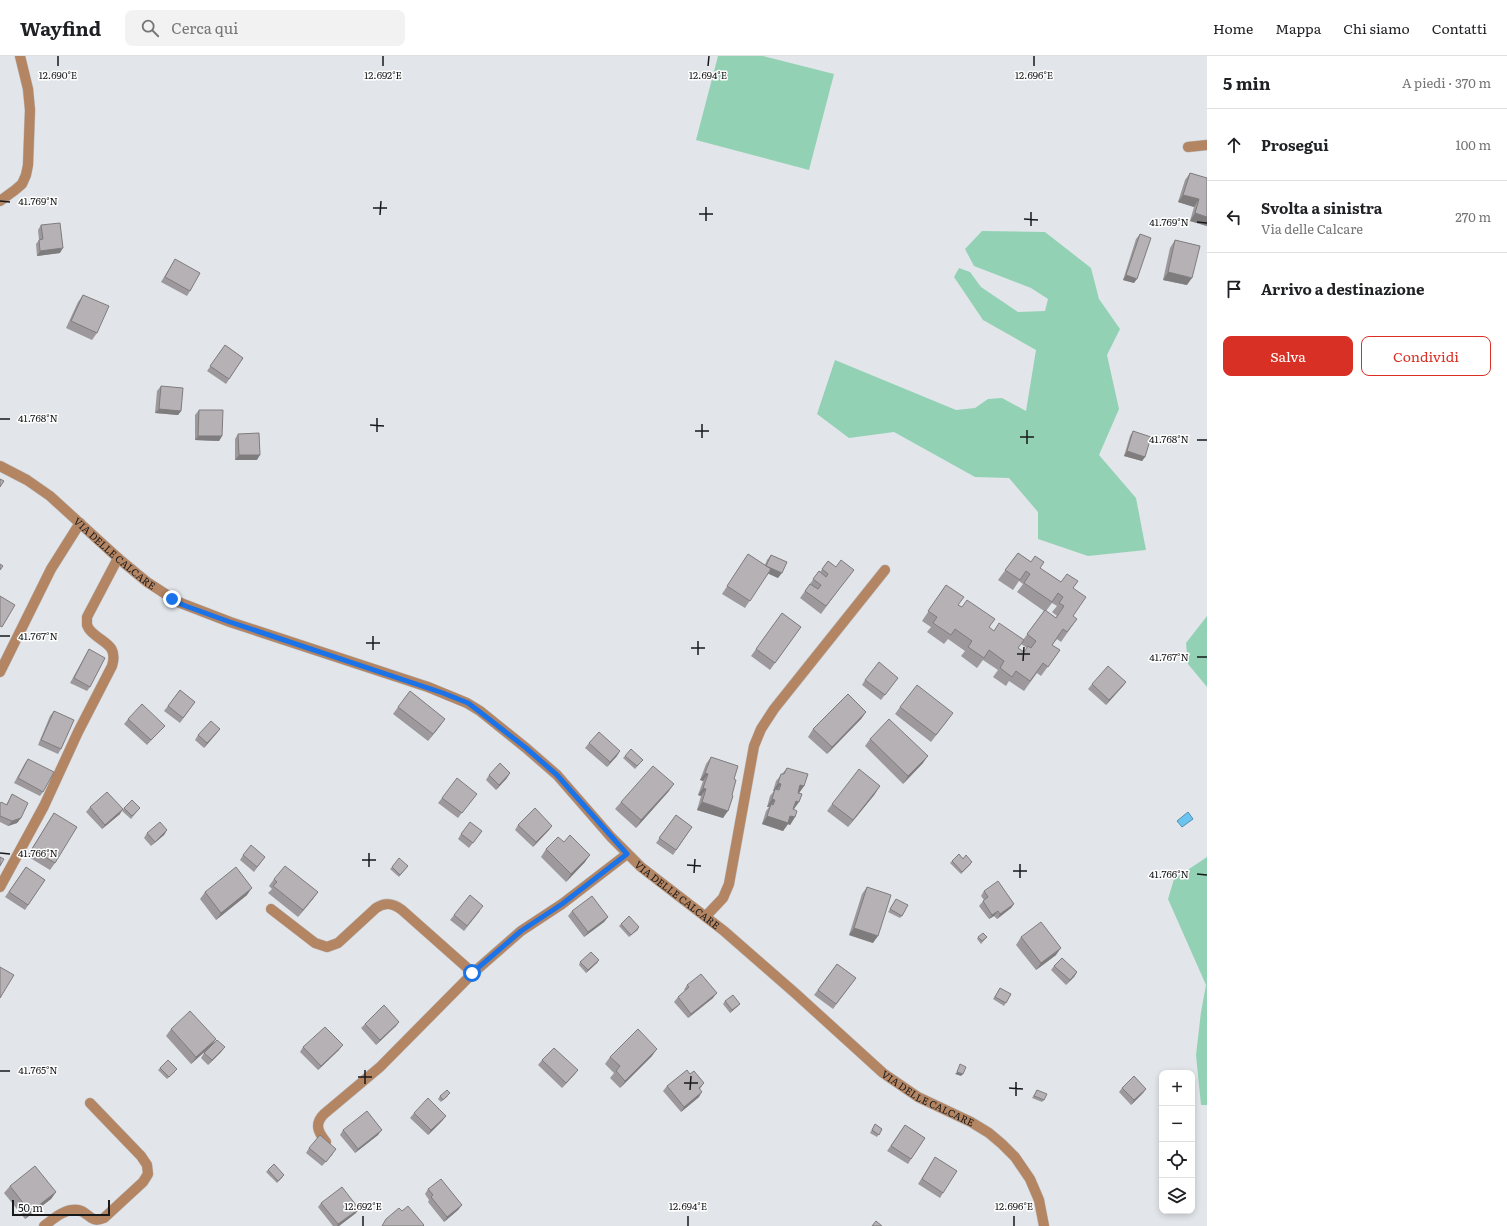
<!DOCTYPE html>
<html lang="it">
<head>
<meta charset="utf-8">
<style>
  :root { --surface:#fff; --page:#f2f2f2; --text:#202124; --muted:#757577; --line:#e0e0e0; --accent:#d93025 }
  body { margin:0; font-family:Literata,serif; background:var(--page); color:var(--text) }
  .controls { position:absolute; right:12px; bottom:12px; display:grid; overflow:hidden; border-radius:8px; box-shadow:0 2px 6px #0003 }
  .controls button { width:36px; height:36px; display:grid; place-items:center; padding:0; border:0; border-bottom:1px solid var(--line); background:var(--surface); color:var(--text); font:20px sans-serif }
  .scale { position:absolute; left:12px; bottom:10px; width:98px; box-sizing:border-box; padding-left:4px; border:2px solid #18191b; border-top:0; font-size:11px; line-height:14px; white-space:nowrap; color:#18191b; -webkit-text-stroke:3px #fff; paint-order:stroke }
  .stop { position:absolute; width:12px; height:12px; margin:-9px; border:3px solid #1a73e8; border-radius:50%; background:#fff }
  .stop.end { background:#1a73e8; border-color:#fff; box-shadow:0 1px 4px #0008 }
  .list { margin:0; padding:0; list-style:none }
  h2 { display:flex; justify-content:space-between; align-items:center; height:52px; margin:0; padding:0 16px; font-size:17px }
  h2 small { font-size:13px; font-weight:400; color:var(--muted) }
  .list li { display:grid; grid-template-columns:26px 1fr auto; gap:12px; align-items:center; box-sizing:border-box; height:72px; padding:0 16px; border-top:1px solid var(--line) }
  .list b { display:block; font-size:15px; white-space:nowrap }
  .list p { margin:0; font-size:13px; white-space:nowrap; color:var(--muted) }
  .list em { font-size:13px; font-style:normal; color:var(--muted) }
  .actions { display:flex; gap:8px; padding:12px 16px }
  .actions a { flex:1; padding:9px 0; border:1px solid var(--accent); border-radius:8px; text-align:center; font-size:14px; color:var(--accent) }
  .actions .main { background:var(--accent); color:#fff }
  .icon { flex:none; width:22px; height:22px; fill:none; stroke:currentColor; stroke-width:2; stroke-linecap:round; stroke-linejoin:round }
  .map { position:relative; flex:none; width:1207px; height:1170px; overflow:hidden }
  header { display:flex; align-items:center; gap:24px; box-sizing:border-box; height:56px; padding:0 20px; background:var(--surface); border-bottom:1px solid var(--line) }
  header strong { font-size:19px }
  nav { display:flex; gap:22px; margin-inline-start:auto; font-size:14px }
  .search { width:280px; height:36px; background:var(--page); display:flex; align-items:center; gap:10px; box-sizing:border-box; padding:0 14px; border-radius:8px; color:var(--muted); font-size:15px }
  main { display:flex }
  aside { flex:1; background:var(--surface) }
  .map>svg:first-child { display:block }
  .green { fill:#93d1b5 }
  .water { fill:#6bc3ef; stroke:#5290af }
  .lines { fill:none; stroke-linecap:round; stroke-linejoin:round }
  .minor-casing { stroke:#bec1c5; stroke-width:11 }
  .minor { stroke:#b48563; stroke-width:10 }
  .wall { fill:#9d989b; fill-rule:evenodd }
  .shaded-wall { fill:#7f7c7e }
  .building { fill:#b6b1b4; stroke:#7f7c7e }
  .route { stroke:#1a73e8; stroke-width:5 }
  .ticks { fill:none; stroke:#18191b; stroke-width:1.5 }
  .labels { text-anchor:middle; stroke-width:3; stroke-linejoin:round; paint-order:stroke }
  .street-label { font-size:10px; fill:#18191b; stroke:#fff }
  .ticks-label { font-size:10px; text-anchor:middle; fill:#18191b; stroke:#fff; stroke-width:3; stroke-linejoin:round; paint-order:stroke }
</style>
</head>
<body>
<header>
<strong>Wayfind</strong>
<div class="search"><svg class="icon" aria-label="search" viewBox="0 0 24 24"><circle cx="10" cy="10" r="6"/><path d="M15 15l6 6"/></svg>Cerca qui</div>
<nav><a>Home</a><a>Mappa</a><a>Chi siamo</a><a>Contatti</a></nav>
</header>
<main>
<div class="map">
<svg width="1207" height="1170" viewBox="0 0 1207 1170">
  <rect width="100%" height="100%" fill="#e2e6ea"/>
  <path class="green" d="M718,0H763L834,18L809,114L696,84Z
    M982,175L1045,176L1091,212L1099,243L1120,273L1107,299L1119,353L1099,399L1136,442L1146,494L1088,500L1038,483V456L1009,422L975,421L894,376L849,382L817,358L835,304L956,354L975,352L988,343L1002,342L1026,355L1036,294L983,264L954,221L959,212L970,216L981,231L1018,256L1045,255L1048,243L1031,232L974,210L965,193Z
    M1207,560V631L1188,608L1186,587Z
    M1207,801V1049H1201L1196,999L1201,956L1206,929L1168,843L1174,823Z"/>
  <path class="water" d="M1188,756L1193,763L1182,771L1177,765Z"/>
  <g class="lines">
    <defs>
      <g id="minor">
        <path d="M1188,91L1207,89"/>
        <path d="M0,145L15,134L22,128L26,119L28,109L30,54L28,33L20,0"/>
        <path id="s1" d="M0,410L27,424L50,440L118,502L147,526L178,546L230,566L428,631L467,647L480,655L526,692L557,719L611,781L641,811L724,875L795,937L883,1017L918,1041L971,1066L989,1077L1002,1088L1015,1101L1030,1123L1039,1144L1044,1170"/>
        <path d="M0,616L51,513L80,467"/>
        <path d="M0,831L44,750L78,676L112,610C119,587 100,587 89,573L87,569V561L118,502"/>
        <path d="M271,853L315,887L327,891L338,887L376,852C385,846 393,847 402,854L473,917"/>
        <path d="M706,860L723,842L729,828L754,690L761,673L774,653L885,514"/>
        <path d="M326,1086C318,1076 314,1068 324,1058L380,1011L473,917L521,875L562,848L627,798"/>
        <path d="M44,1170C53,1163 65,1152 78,1154C89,1156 90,1168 104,1162L143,1126L148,1118L147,1109L141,1100L90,1047"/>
      </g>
    </defs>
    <use href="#minor" class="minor-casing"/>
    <use href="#minor" class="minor"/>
  </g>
  <path class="wall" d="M1190,117L1207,122V170L1190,165L1194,151L1178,146L1185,124Z
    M41,169L60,197L37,200L36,188L39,184L38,174Z
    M1140,178L1134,227L1123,224L1136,183Z
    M1175,184L1187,229L1163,224L1170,192Z
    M175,203L190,235L187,240L161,226Z
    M83,239L97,277L92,284L66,272L78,246Z
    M225,289L243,302L226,328L207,315Z
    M161,330L181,355L178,359L155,357L157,335Z
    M199,354L222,380L219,385L195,384V359Z
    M1133,375L1145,401L1142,405L1124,400L1130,380Z
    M238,378L257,404H235V383Z
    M1018,497L1061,526L1073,532V560L1077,563L1061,586L1057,583L1052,589L1060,594L1041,620L1037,617L1024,635L1009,625L1006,630L993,621L998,614L983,604L977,612L961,600L965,595L948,583L944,588L927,576L931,571L922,565L946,529L958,549L994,575L1023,584L1044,555L1017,536L1023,528L1019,525L1013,534L998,524ZM1052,547L1057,550L1052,556L1057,560L1056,562L1046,555ZM1021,588L1027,592L1024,596L1018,592Z
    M748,498L765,509L767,504L771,499L778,522L768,517L745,552L722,538Z
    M828,505L848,521L821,558L800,542L819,515L820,516Z
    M782,557L801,571L770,614L751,600Z
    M89,593L90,631L87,635L70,627L86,598Z
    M898,622L881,644L862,629L865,624Z
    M1126,626L1123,630L1106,649L1088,633L1092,628Z
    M180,634L195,646L180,667L164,655Z
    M398,651L440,670L428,685L393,658Z
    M900,651L948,664L931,686L895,658Z
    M54,655L61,693L58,698L38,689L50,660Z
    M866,656L861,663L827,698L808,681L813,673Z
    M128,663L165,670L161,674L147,689L124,668Z
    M220,673L216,678L204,692L195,684L198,679Z
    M870,683L923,707L903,728L865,690Z
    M589,687L617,700L607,711L585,692Z
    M625,700L641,706L635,713L623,702Z
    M711,701L734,723L732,739L723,762L697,754L701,740L698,739L703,725L700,724L706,708Z
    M28,703L43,736L40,740L14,727L25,707Z
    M787,712L804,730L799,737L794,753L795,761L790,769L788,768L783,775L762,768L766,755L769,751H767L770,740L774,735H773L776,725Z
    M489,719L507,722L496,734L486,724Z
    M669,735L636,772L615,753L621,746Z
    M12,738L21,762L17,767L8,770L0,766V748L6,749Z
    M875,738L848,771L827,755L832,748Z
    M442,742H473L458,762L438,747Z
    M90,751L120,758L102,773L86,756Z
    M124,752H140L131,763L122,755Z
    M54,757L55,807L50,814L27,800Z
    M676,759L692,771L673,799L656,787Z
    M518,769L552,770L549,774L533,791L515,774Z
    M167,774L164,779L151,790L144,782L147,777Z
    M482,775L469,792L458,783L461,778Z
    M546,793L585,806L566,826L541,801Z
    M243,799L265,801L254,816L240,804Z
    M963,803L971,808L961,818L950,807L952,805Z
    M408,810L399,821L390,813L392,811Z
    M26,811L45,824L25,854L5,841Z
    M274,823L318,836L298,861L268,837L272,833L269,830Z
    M867,831L873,887L849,879L862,838Z
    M984,835L1014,848L1011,852L997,863L994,860L989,863L979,850L984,844L981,840Z
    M205,836L247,839L216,864L200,843Z
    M896,843L902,860L900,862L888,856Z
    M480,855L464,875L450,864L454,859Z
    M572,855L608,861L604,866L584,881L568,860Z
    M621,868L639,871L638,874L629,881L619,870Z
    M978,881H987L981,888L977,883Z
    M1021,881L1056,899L1036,914L1016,889Z
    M599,904L597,907L586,917L579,909L580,906Z
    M837,908L856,922L833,953L814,939Z
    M1054,910L1077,916L1074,921L1066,929L1051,914Z
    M687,929L713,942L688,962L674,946L678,941L685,935L684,934Z
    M1000,932L1011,938L1004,950L993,943Z
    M725,945L738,950L730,957L723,948Z
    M399,966L396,970L376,989L361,972L365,968Z
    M171,973L216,983L211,990L191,1008L166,980Z
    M225,991L221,996L208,1009L201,1002L204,997Z
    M303,991L339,994L318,1014L300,996Z
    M652,1000L620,1032L610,1022L614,1017L605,1008L610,1001Z
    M542,1004L578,1014L574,1019L562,1032L538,1009Z
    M160,1012L175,1016L167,1023L158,1014Z
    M690,1018L704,1027L700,1033L699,1041L681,1056L663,1035L667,1030Z
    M1122,1032L1146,1033L1143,1037L1131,1049L1119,1036Z
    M1037,1034L1044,1044L1042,1046L1032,1042Z
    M440,1040H448L441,1046L438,1043Z
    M414,1057L446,1060L442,1065L428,1079L410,1062Z
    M875,1068L882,1073L877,1081L870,1077Z
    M905,1069L925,1082L908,1108L887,1095Z
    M343,1074L378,1079L355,1097L340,1079Z
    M309,1092L333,1098L322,1110L306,1097Z
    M932,1106L943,1137L940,1142L918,1128Z
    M268,1114L283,1121L277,1127L266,1116Z
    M10,1130L56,1136L51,1143L25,1163L4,1137Z
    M428,1133L462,1149L458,1154L444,1166L428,1146L429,1144L425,1138Z
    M321,1147L356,1157L339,1170H333L318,1151Z"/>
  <path class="shaded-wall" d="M1183,139L1199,143L1194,151L1178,146Z
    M1195,157L1207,161V170L1190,165Z
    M63,192L60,197L37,200L40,195Z
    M1168,216L1192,222L1187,229L1163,224Z
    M1126,219L1137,223L1134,227L1123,224Z
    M159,353L181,355L178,359L155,357Z
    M198,380H222L219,385L195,384Z
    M1127,395L1145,401L1142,405L1124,400Z
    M239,399H260L257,404H235Z
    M766,510L782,517L778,522L762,515Z
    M1126,626L1123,630L1106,649L1109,644Z
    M866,656L861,663L827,698L832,691Z
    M445,663L440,670L428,685L433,678Z
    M220,673L216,678L204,692L207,687Z
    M620,695L617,700L607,711L610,706Z
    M928,700L923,707L903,728L908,720Z
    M510,717L507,722L496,734L499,729Z
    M705,717L708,718L703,725L700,724Z
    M778,727L781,728L776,735L775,733L774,735H773Z
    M674,728L669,735L636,772L641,764Z
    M800,729L804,730L799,737L795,736Z
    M880,730L875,738L848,771L853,764Z
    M703,732L706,733L701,740L698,739Z
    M772,743L775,744L770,751L771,748L769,751H767Z
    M796,745L799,746L794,753L791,752Z
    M702,746L728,755L723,762L697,754Z
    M123,753L120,758L102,773L105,769Z
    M767,760H790L795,761L790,769L788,768L783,775L762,768Z
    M21,762L17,767L8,770L12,765Z
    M552,770L549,774L533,791L536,786Z
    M167,774L164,779L151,790Z
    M590,799L585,806L566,826L571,818Z
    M252,832L247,839L216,864L221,857Z
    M318,836L313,843L298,861L303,854Z
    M1014,848L1011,852L997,863L1000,858Z
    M998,855L994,860L989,863L992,859Z
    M608,861L604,866L584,881L588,876Z
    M854,872L878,880L873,887L849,879Z
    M1061,892L1056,899L1036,914L1041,907Z
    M599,904L597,907L586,917L588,914Z
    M1077,916L1074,921L1066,929L1070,924Z
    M717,937L713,942L688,962L691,958Z
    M740,948L738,950L730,957L732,954Z
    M399,966L396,970L376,989L380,984Z
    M216,983L211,990L191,1008L196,1001Z
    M343,989L339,994L318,1014L321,1010Z
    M225,991L221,996L208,1009L212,1004Z
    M657,993L652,1000L620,1032L625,1025Z
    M578,1014L574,1019L562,1032L566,1027Z
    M957,1016L963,1018L961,1020L955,1018Z
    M1146,1033L1143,1037L1131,1049L1134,1044Z
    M702,1036L699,1041L681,1056L684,1051Z
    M446,1060L442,1065L428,1079L431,1074Z
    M382,1074L378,1079L355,1097L358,1093Z
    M56,1136L51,1143L25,1163L30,1156Z
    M462,1149L458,1154L444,1166L447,1161Z
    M359,1153L356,1157L339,1170H337L338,1168Z"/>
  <path class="building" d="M1190,117L1207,122V161L1195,157L1199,143L1183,139Z
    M60,167L63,192L40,195L39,184L43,183L41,169Z
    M1140,178L1151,182L1137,223L1126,219Z
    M1175,184L1200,190L1192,222L1168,216Z
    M175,203L200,217L190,235L165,221Z
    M83,239L109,250L97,277L71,265Z
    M225,289L243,302L229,323L210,310Z
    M161,330L183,332L181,355L159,353Z
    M199,354H223L222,380H198Z
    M1133,375L1151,381L1145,401L1127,395Z
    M259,377L260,399H239L238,378Z
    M0,423L4,425L0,431Z
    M1018,497L1031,506L1035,500L1044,506L1040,512L1061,526L1067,518L1078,525L1073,532L1086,541L1073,560L1077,563L1067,576L1063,573L1052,589L1060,594L1048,611L1043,607L1030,625L1016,615L1012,621L1000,612L1004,605L989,594L984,602L968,591L972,585L955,573L951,579L933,567L937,561L928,555L946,529L964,541L958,549L962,551L967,544L995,563L989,571L994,575L999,567L1024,584L1018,592L1024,596L1028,590L1031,592L1036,585L1027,578L1045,554L1056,562L1064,550L1059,547L1063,541L1058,537L1052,546L1024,527L1030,518L1026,515L1020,524L1005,514Z
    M748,498L771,513L750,545L727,530Z
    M771,499L787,506L782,517L766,510Z
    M841,504L854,514L826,550L805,535L810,528L818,533L821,529L813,523L819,515L826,521L828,518L822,513L828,505L836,511Z
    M0,508L3,510L0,514Z
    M0,540L15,549L2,571L0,570Z
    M782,557L801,571L775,607L756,593Z
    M89,593L105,602L90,631L74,622Z
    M879,606L898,622L885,639L865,624Z
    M1108,610L1126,626L1109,644L1092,628Z
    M917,629L953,657L936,679L900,651Z
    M180,634L195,646L183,662L168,650Z
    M410,635L445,663L433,678L398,651Z
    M848,638L866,656L832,691L813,673Z
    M142,648L165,670L151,684L128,663Z
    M54,655L74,664L61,693L41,684Z
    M889,663L928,700L908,720L870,683Z
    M211,665L220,673L207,687L198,679Z
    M599,676L620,695L610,706L589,687Z
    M631,693L643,704L637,710L625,700Z
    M711,701L738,710L734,723L736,724L732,739L733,740L728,755L702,746L706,733L703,732L708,718L705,717Z
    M28,703L54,716L43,736L18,722Z
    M500,707L510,717L499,729L489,719Z
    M653,710L674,728L641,764L621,746Z
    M787,712L808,718L804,730L800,729L798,737L802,738L799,746L796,745L793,753L797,755L795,761L790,760L788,767L767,760L771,748L773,749L775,744L772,743L775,733L779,734L781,728L778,727L781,718H784Z
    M859,713L880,730L853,764L832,748Z
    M457,722L477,738L462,757L442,742Z
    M107,736L123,753L105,769L90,751Z
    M12,738L28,747L21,762L12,765L0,760V748L1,746L7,749Z
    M132,744L140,752L132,760L124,752Z
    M535,752L552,770L536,786L518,769Z
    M54,757L77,771L55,807L32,793Z
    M676,759L692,771L676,794L659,782Z
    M160,766L167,774L155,786L147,777Z
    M470,766L482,775L473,787L461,778Z
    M570,779L590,799L571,818L546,793L558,781L564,786Z
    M251,789L265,801L257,811L243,799Z
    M959,798L963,803L966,799L972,806L962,816L952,805Z
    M0,801L4,803L0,810Z
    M399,802L408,810L400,819L392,811Z
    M285,810L318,836L303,854L273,830L277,826L274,823Z
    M26,811L45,824L28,849L9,836Z
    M236,811L252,832L221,857L205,836Z
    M998,825L1014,848L1000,858L998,855L992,859L983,845L988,841L984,835Z
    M867,831L891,839L878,880L854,872Z
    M470,839L483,850L467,870L454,859Z
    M592,840L608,861L588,876L572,855Z
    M896,843L908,849L902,860L890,853Z
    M629,860L639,871L631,879L621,868Z
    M1041,866L1061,892L1041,907L1021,881Z
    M983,877L987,881L982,885L978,881Z
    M591,896L599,904L588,914L580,906Z
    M1062,902L1077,916L1070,924L1054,910Z
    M837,908L856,922L836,948L818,934Z
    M0,911L14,919L0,942Z
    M701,918L717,937L691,958L678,941L689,931L687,929Z
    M1000,932L1011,938L1006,947L995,941Z
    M733,939L740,948L732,954L725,945Z
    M384,949L399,966L380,984L365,968Z
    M190,955L216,983L196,1001L171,973Z
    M325,971L343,989L321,1010L303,991Z
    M638,973L657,993L625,1025L616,1015L620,1010L610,1001Z
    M217,984L225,991L212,1004L204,997Z
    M554,992L578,1014L566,1027L542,1004Z
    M168,1004L177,1013L169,1021L160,1012Z
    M960,1008L966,1011L963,1018L957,1016Z
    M687,1014L690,1018L694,1015L704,1027L699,1032L702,1036L684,1051L667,1030Z
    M1134,1020L1146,1033L1134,1044L1122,1032Z
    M447,1034L450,1037L443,1044L440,1040Z
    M1037,1034L1047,1038L1044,1044L1034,1040Z
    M428,1042L446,1060L431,1074L414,1057Z
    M367,1055L382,1074L358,1093L343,1074Z
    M875,1068L882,1073L879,1079L872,1074Z
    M905,1069L925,1082L911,1103L891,1090Z
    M320,1079L336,1093L326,1106L309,1092Z
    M935,1101L957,1115L943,1137L922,1123Z
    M274,1108L284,1119L278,1125L268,1114Z
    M35,1110L56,1136L30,1156L10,1130Z
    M441,1123L462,1149L447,1161L431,1141L433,1139L428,1133Z
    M342,1131L359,1153L338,1168L321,1147Z
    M408,1150L424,1169L423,1170H382L386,1163L399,1152L402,1155Z
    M876,1165L882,1170H872Z"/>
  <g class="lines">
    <path class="route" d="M172,543L183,549L230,566L443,637L468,647L480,656L526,692L557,719L627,798L562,848L521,875L472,917"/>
  </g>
  <path class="ticks" d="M58,10V0M383,10V0M708,10L709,0M1034,10V0M0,145L10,146M373,152H387M699,158H713M380,159L381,145M1024,163L1038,164M706,165V151M1197,166L1207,167M1031,170V156M0,363H10M370,369L384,370M695,375H709M377,376V362M1020,381H1034M702,382V368M1197,384H1207M1027,388V374M0,580H10M366,587H380M691,592H705M373,594V580M1017,598H1030M698,599V585M1197,601H1207M1023,605L1024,591M0,797L10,798M362,804H376M687,809L701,810M369,811V797M1013,815H1027M694,817L695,803M1197,818L1207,819M1020,822V808M0,1015H10M358,1021H372M684,1027H698M365,1028V1014M1009,1032L1023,1033M690,1034L691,1020M1016,1040V1026M363,1170V1160M688,1170V1160M1014,1170V1160"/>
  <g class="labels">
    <g class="street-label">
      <text dy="4" stroke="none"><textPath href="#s1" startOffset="145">VIA DELLE CALCARE</textPath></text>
      <text dy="4" stroke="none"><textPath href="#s1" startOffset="817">VIA DELLE CALCARE</textPath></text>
      <text dy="4" stroke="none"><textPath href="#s1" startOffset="1141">VIA DELLE CALCARE</textPath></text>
    </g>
  </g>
  <g class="ticks-label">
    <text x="58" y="23">12.690°E</text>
    <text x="383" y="23">12.692°E</text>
    <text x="708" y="23">12.694°E</text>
    <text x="1034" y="23">12.696°E</text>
    <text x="38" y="149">41.769°N</text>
    <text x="1169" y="170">41.769°N</text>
    <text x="38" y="366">41.768°N</text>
    <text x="1169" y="387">41.768°N</text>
    <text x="38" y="584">41.767°N</text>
    <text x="1169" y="605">41.767°N</text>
    <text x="38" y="801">41.766°N</text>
    <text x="1169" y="822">41.766°N</text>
    <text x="38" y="1018">41.765°N</text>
    <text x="363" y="1154">12.692°E</text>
    <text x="688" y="1154">12.694°E</text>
    <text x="1014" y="1154">12.696°E</text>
  </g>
</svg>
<div class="controls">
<button>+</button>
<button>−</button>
<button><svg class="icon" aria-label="locate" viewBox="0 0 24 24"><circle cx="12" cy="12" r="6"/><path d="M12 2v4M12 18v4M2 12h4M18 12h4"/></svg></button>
<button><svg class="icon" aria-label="layers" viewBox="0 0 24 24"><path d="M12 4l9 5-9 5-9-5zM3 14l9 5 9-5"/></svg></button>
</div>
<div class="scale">50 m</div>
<div class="stop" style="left:472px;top:917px"></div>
<div class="stop end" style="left:172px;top:543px"></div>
</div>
<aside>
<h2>5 min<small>A piedi · 370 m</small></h2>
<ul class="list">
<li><svg class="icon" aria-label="ahead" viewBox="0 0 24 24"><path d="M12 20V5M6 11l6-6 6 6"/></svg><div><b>Prosegui</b></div><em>100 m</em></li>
<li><svg class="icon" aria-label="left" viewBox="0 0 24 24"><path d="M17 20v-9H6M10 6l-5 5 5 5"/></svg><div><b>Svolta a sinistra</b><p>Via delle Calcare</p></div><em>270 m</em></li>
<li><svg class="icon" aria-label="arrive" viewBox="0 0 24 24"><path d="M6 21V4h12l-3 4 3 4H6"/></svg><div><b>Arrivo a destinazione</b></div></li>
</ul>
<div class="actions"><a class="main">Salva</a><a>Condividi</a></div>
</aside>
</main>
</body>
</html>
